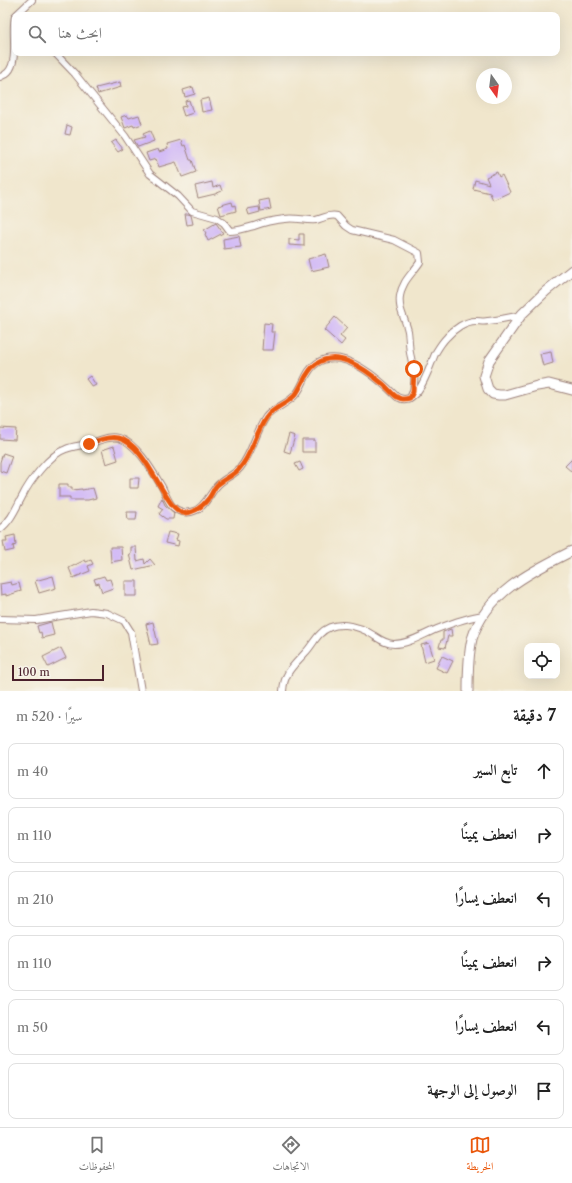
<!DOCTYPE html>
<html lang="ar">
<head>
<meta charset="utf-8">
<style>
  :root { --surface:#fff; --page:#f2f2f2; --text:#222; --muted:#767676; --line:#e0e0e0; --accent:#ea580c }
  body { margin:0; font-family:"Libre Caslon Text",Amiri,serif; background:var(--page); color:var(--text); direction:rtl }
  .controls { position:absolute; right:12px; bottom:12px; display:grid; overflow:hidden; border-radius:8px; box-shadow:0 4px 16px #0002 }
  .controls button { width:36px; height:36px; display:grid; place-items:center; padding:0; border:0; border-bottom:1px solid var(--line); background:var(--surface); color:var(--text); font:20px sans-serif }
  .compass { position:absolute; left:476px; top:68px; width:36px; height:36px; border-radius:50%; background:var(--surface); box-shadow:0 4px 16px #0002; rotate:166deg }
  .scale { position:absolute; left:12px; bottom:10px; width:92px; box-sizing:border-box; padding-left:4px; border:2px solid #4a1f2b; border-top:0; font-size:11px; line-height:14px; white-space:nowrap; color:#4a1f2b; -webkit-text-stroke:3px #f7f3e8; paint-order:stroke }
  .stop { position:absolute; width:12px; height:12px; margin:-9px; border:3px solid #ea580c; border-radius:50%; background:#fff }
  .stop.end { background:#ea580c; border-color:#fff; box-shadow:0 1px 4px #0008 }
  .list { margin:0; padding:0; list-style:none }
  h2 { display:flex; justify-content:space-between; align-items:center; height:52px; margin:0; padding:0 16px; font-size:17px }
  h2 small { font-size:13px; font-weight:400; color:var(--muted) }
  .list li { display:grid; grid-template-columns:26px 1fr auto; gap:12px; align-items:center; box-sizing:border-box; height:56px; margin:0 8px 8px; padding:0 8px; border:1px solid var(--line); border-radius:8px }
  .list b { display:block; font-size:15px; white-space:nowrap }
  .list em { font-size:13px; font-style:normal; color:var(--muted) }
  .icon { flex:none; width:22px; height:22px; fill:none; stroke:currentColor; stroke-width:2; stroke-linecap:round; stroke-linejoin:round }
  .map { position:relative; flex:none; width:572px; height:691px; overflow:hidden; direction:ltr }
  .search { position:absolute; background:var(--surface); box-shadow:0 4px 16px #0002; left:12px; right:12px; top:12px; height:44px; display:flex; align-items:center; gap:10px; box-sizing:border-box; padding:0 14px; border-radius:8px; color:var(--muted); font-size:15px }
  .sheet { height:436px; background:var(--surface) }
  nav { display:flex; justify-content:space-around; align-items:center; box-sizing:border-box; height:56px; border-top:1px solid var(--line); background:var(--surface); font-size:11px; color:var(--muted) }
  nav a { display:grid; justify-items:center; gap:2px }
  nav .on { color:var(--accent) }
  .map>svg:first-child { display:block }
  .building { fill:#cdb2f8 }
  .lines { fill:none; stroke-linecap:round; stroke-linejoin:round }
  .street-casing { stroke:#9d827c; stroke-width:8 }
  .secondary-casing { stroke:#9d827c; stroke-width:11 }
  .street { stroke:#fff; stroke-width:6 }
  .secondary { stroke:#fff; stroke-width:9 }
  .route { stroke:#ea580c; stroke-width:5 }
</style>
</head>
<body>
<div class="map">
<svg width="572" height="691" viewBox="0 0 572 691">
  <rect width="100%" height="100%" fill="#f7f3e8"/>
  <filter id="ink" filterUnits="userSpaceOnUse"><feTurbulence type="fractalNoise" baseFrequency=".025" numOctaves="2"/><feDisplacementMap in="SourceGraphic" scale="8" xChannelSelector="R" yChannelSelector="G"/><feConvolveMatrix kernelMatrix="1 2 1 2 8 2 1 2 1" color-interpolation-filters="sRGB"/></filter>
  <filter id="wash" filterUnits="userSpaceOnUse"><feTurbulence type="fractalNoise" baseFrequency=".012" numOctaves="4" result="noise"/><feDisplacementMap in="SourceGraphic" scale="16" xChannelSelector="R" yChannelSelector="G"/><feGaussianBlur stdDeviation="0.9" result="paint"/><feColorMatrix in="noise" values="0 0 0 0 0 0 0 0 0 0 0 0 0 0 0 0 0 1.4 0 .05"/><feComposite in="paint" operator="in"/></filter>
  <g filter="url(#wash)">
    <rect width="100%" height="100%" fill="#f0e6cc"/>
    <g id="blocks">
      <path class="building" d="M120,82L121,87L98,94L96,88Z
        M193,87L195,94L185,97L183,90Z
        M209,98L212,110L202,112L200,100Z
        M189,100L193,113L184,116L181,107L186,106L185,101Z
        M127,115L129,118L139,115L142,124L134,127L133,125L125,128L121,117Z
        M67,125L72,127L70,135L65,134Z
        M150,131L154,141L138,147L134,140L145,137L143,134Z
        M116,140L123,149L118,152L111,143Z
        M181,140L183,146L185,145L190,160H192L196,172L182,177L176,162L159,167L156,159L149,161L146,153L158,149L159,152L168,149L167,144Z
        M497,172L499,177L502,175L510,192L493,200L490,193L473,189L475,180L489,184L486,177Z
        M212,182L213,188L220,185L222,191L215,194L198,198L195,186Z
        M269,199L271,209L261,211L259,201Z
        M232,202L233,206L235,205L236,211L221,215L218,206Z
        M259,207L260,212L249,215L247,209Z
        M185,214H188L191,215L193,224L187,225Z
        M216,223L223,233L208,241L205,234L206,233L204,230Z
        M299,234H304V246L289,245V239L299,240Z
        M239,236L241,247L224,249L223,239Z
        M326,254L329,267L311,271L308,259Z
        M335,317L347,328L340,336L345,340L341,345L324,330Z
        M264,323L272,324L271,332H275L273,350H262Z
        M551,352L553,363L543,366L540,354Z
        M90,376L96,385L92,387L86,379Z
        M0,428L16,429L15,440L0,439Z
        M289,434L295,436L290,453L284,451Z
        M302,440H315V452H302Z
        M114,446L118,460L106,464L102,450Z
        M3,453L12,456L6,473L0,471V462Z
        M572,459V472L565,466Z
        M300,462L303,469L299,471L295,464Z
        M130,478H139L138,488H130Z
        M59,484H68V487H72V490L82,489V490L93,488L96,498L88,500H70V497H59Z
        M162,498L165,505L174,513L173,519H166L159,514L163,509L158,506Z
        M127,512H137L136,520H128Z
        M168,532L178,534L176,540L179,541L178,546L165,543Z
        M15,535L16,545L13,546L14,550L5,552L3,541H7L6,537Z
        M110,547H121L122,560L111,562Z
        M131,547H136L137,561L144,559L145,564L150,559L155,565L133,570L129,554H131Z
        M85,560L86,562L91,560L93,564L88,566L90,571L73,578L69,568Z
        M53,576L56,588L39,593L35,581Z
        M104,576L106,580L110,579L113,588L102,592L99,583L96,584L94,579Z
        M125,581H137V596H125Z
        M11,582L12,585L19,583L21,591L6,596V594L1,595L0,584Z
        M51,622L54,635L42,638L41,632L39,633L37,626Z
        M153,622L158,644L151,645L146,624Z
        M451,629L452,636H448L445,648L439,647L441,640H443V632Z
        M429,643L434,659L425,662L421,645Z
        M61,648L66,658L48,667L43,657Z
        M442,656L453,661L447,673L436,668Z"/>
    </g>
  </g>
  <g filter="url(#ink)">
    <use href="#blocks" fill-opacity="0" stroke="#9d827c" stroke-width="1"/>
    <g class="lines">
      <defs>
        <path id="street" d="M16,15L32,0
          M55,53L75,74L125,136L150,174L178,196L192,211L217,218L224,223L230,231C239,231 245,228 254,226C264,222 275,220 285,219C295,217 306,221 316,220C324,218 329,214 337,216L346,226L352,230L394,240L419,253L420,262C413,273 402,281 400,296C398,309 405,318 408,331C409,338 409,346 410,353C413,367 418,384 410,398
          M0,77C3,76 6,74 8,72C19,61 11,31 15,16
          M0,529C11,521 16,508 22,497C29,482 50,454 66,449C73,446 80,446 87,444C98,442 108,435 119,438C137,443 153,472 162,487C165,493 168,501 172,506C177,512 187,514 194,511C204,508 210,494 216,487C222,479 233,476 240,468C252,454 255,433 266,417C274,407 289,404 297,393C304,384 306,370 317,363C343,346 379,379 397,397C419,409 429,366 436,352C439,347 443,341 447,337C454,329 465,321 476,321C480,321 484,322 488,321C500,320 510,317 522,315
          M0,619L36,620L91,611L107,613L124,621L131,632L141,691
          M283,691C284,673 293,666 305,653C311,647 314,640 320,634C334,619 358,625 373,635C379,639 386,644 394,644C409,644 424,634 437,629C452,623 468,617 484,615"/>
        <path id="secondary" d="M572,270L546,291L522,314L489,361L484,376L488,389L493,394L499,395H505L537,386L549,384L572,390
          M468,691C468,674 468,656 472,639C486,593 532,571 572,551"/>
      </defs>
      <use href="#street" class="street-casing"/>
      <use href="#secondary" class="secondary-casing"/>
      <use href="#street" class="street"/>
      <use href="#secondary" class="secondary"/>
    </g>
  </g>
  <g class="lines" filter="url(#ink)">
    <path class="route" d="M89,444C98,440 108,436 118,438C148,444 165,512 184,513C195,513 203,506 209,498C212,494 214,488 217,485C224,479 233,476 239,469C252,455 255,434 266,418C273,407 288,404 296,394C303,384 306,371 316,364C338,348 366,370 383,384C388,388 393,396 399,398C402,400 406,399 410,398L413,392L414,369"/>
  </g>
</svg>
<div class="controls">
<button><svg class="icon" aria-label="locate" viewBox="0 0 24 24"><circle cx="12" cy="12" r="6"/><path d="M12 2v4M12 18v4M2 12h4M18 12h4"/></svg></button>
</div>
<svg class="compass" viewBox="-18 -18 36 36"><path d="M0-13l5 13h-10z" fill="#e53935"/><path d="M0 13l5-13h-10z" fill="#767676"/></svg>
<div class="scale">100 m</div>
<div class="stop" style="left:414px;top:369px"></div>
<div class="stop end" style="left:89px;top:444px"></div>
<div class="search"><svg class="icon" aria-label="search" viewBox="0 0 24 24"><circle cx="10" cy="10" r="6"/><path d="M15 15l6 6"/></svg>ابحث هنا</div>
</div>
<section class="sheet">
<h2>7 دقيقة<small>سيرًا · 520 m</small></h2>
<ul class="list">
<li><svg class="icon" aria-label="ahead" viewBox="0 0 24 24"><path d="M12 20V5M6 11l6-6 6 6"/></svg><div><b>تابع السير</b></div><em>40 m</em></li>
<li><svg class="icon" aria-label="right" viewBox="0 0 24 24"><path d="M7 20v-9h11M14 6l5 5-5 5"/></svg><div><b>انعطف يمينًا</b></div><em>110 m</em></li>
<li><svg class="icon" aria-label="left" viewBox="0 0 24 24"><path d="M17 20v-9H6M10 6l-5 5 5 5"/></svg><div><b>انعطف يسارًا</b></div><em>210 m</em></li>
<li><svg class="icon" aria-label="right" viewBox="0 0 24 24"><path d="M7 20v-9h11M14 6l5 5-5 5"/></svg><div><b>انعطف يمينًا</b></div><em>110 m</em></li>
<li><svg class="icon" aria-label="left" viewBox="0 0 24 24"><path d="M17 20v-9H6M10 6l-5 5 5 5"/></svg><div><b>انعطف يسارًا</b></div><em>50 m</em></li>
<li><svg class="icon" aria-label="arrive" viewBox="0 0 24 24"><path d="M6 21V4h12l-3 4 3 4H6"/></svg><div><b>الوصول إلى الوجهة</b></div></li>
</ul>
</section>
<nav>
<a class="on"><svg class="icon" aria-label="map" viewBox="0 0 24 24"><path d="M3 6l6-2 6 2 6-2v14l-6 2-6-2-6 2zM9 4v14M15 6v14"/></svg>الخريطة</a>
<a><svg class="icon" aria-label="directions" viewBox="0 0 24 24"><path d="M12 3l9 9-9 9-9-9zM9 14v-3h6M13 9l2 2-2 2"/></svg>الاتجاهات</a>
<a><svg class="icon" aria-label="saved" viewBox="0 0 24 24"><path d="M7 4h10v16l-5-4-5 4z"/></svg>المحفوظات</a>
</nav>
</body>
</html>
